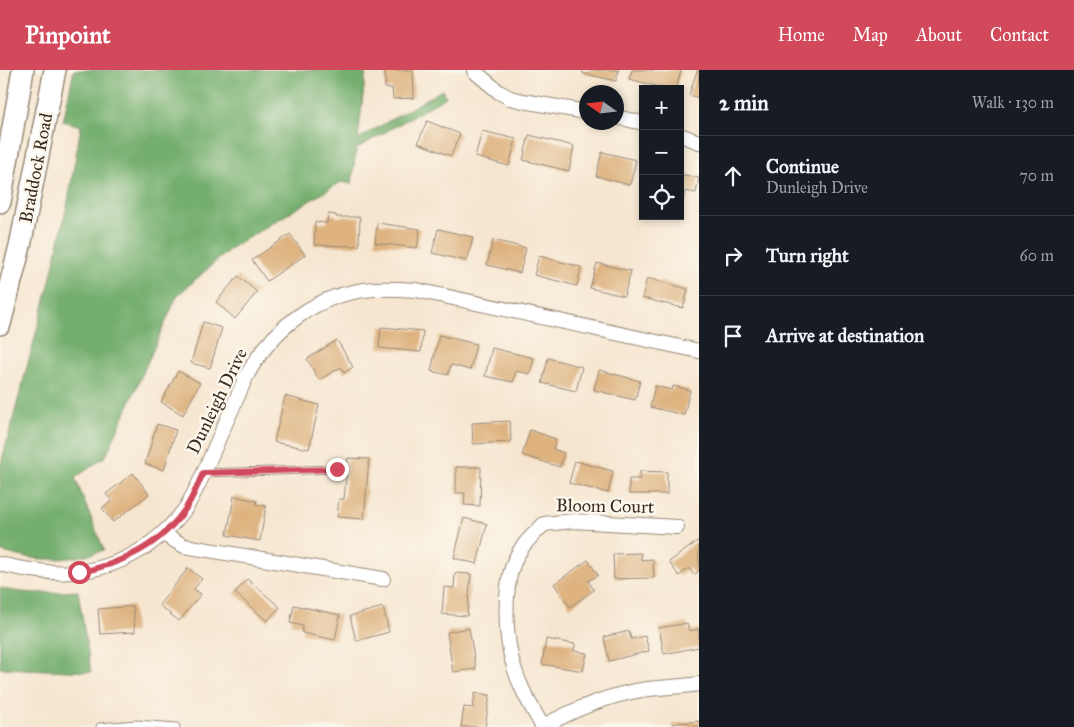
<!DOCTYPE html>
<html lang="en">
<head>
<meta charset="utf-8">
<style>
  :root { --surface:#171b24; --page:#242831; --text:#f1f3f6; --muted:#9ea1a6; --line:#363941; --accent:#d1495b }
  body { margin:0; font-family:"IM FELL Great Primer",serif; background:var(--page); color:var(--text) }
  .controls { position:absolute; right:15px; top:15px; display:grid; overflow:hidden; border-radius:0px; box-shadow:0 2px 8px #0003 }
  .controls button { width:45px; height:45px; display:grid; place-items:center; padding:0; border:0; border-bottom:1px solid var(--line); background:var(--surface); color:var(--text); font:25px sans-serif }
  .compass { position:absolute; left:579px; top:15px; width:45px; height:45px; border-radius:50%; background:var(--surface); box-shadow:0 2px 8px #0003; rotate:284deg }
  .stop { position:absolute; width:15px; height:15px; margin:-11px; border:4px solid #d1495b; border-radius:50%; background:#fff }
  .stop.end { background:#d1495b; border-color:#fff; box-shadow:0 1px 5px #0008 }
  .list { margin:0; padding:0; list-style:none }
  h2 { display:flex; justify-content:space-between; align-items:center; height:65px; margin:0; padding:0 20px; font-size:21px }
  h2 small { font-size:16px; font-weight:400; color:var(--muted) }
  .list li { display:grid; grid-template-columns:32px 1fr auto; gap:15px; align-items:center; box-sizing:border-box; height:80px; padding:0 20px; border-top:1px solid var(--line) }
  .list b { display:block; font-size:19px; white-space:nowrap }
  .list p { margin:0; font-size:16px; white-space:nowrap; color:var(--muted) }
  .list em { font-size:16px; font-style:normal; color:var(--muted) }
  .icon { flex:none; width:28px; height:28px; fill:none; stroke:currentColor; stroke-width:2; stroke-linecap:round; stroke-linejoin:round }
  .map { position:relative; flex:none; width:699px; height:657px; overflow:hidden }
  header { display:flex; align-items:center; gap:30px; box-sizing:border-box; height:70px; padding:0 25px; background:var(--accent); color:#fff }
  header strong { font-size:24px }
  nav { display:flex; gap:28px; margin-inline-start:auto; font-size:18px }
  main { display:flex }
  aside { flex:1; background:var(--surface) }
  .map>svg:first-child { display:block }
  .forest { fill:#74af6e; stroke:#586c46 }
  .building { fill:#deb380 }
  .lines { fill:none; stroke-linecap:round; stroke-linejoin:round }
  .lane-casing { stroke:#988877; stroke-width:9 }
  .street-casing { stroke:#988877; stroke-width:16 }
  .primary-casing { stroke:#988877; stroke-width:24 }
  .lane { stroke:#fff; stroke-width:7 }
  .street { stroke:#fff; stroke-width:14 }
  .primary { stroke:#fff; stroke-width:21 }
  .route { stroke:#d1495b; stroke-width:6 }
  .labels { text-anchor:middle; stroke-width:5; stroke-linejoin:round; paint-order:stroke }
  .street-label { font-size:18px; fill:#3b2a1e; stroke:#fbf7ec }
</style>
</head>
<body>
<header>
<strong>Pinpoint</strong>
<nav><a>Home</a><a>Map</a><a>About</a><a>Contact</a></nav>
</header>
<main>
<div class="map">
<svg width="699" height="657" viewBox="0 0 699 657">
  <rect width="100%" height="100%" fill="#fbf7ec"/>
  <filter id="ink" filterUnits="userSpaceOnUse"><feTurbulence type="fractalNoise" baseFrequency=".02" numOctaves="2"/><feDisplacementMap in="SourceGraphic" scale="10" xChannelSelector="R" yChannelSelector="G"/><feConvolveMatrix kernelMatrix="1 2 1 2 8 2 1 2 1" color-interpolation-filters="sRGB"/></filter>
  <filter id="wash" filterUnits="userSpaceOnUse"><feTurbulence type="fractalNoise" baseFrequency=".0096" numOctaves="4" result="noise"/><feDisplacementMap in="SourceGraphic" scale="20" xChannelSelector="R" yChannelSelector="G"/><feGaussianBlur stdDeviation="1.12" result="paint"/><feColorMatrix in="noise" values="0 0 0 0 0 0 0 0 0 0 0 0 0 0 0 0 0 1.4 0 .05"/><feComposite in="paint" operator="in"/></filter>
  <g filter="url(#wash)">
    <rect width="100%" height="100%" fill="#f6e6d0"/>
    <path class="forest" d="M74,0H366L358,69L442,20L446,27L356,79L352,114L341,112L231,178L177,226L106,386L75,408L104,480C70,492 34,492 0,481V397L49,215L68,131L81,56L63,51Z
      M0,518C26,525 52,523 78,521L91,602L0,598Z"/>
    <g id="blocks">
      <path class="building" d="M385,0H413L414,28L393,29L392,18H385Z
        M583,0H619L616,11L582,3Z
        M632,0H677L681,1L676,19H667L629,9Z
        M697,1H699V28L689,25Z
        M427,51L460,64L451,86L418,73Z
        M482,61L516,69L509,96L475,87Z
        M529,65L574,76L569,101L523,90Z
        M602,82L636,90L630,115L596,106Z
        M680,104L699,108L696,123L685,121L683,132L680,131Z
        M328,144L336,145V147H360L359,176L314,175L315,152L327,153Z
        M377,153L420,159L417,178L375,173Z
        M438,159L473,167L467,191L432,183Z
        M290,164L305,185L267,211L252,190Z
        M493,170L526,178L520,203L487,195Z
        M539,186L581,197L577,216L534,205Z
        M597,193L631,201L624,226L590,218Z
        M238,206L257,222L235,249L216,232Z
        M647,208L688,219L683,238L642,228Z
        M203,252L222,258L210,298L191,293Z
        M381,257L423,261L421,282L379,278Z
        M439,265L476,274L470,300L451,295L448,305L431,301Z
        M337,270L353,297L344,303L341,297L319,310L307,289Z
        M492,278L534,288L530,304L516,301L513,312L485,306Z
        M548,288L582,297L576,321L542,313Z
        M599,300L640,311L635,330L594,320Z
        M178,301L200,313L183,345L161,332Z
        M655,316L672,320L673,316L690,320L684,345L650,337Z
        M285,326L319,335L309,379L274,372Z
        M510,351L511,372L473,374L472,353Z
        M157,354L176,360L164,400L145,394Z
        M530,360L556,369L553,379L564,383L560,397L522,385Z
        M348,388L369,389L364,449L337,447L339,429H344Z
        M575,391L613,401L608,423L569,413Z
        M456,397H481L480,436L464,435L465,423H456Z
        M640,401L667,402V424H629V409H640Z
        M133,403L149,424L113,452L102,438L112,431L106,424Z
        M234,426L257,431L256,434L266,436L260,471L227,465Z
        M464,448L487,454L477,494L454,488Z
        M699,470V501L694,505L689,498L679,506L669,492Z
        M641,483V490L653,489L654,508L614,509L613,484Z
        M588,490L598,505L588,511L594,520L570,537L554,514Z
        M188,498L202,509L194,519L201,524L179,551L159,535Z
        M455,503L471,504L467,546L442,544L444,517L454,518Z
        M247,509L280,537L267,551L235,523Z
        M294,535L340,545L335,570L302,563L303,556L290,553Z
        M133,536L135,562L100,564L98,539Z
        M383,537L389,562L356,571L350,546Z
        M687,553L689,561L699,559V577L664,584L659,558Z
        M469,558L476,599L453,602L447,562Z
        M629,561L631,569L645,566L649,581L609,591L604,567Z
        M546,569L575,574L574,581L587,583L583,601L542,594Z
        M475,623L490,625L485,657H461L464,637L473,638Z
        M699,651V657H672V654Z"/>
    </g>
  </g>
  <g filter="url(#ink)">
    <use href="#blocks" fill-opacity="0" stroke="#988877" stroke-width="1"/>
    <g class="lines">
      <defs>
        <path id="lane" d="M204,403L337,399
          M100,657L136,654L176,657"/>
        <path id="street" d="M474,1L499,22L510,28L523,31L586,42
          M616,47L643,53
          M680,65L699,72
          M163,464L184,476L383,509
          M0,494C53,507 100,508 147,476C162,465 174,454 185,439C196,422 204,403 212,384C223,358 235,333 246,307C272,258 317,223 374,219C388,218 402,219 416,220L699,281
          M542,657C573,640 606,626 641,620C660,617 680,617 699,614
          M543,657C535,643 527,630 521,616C508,587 505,558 507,527C508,511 511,493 521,479C527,470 536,462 544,454L573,451L677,457"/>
        <path id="primary" d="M0,132L23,0
          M0,254L20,176L55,0"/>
      </defs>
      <use href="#lane" class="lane-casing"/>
      <use href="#street" class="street-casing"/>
      <use href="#primary" class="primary-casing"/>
      <use href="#lane" class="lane"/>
      <use href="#street" class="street"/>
      <use href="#primary" class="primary"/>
    </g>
  </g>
  <g class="lines" filter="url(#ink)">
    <path class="route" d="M79,502C121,495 162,474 186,438C193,427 198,415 203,403L337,399"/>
  </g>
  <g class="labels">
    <g class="street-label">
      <text transform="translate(36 98) rotate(-79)" y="6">Braddock Road</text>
      <text transform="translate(217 331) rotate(-64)" y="6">Dunleigh Drive</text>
      <text transform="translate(605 436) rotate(1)" y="6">Bloom Court</text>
    </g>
  </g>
</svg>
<div class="controls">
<button>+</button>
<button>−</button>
<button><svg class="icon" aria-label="locate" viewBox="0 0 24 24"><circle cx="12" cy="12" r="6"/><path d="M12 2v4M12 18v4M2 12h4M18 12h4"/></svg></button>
</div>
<svg class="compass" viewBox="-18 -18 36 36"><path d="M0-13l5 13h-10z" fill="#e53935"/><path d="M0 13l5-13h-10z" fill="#9ea1a6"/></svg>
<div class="stop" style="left:79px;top:502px"></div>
<div class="stop end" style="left:337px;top:399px"></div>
</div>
<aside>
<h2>2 min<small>Walk · 130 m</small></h2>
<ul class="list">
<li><svg class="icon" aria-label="ahead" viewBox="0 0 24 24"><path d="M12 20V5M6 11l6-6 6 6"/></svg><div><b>Continue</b><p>Dunleigh Drive</p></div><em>70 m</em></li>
<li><svg class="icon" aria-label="right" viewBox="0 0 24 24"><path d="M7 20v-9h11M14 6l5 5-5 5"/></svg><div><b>Turn right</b></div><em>60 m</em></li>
<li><svg class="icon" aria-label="arrive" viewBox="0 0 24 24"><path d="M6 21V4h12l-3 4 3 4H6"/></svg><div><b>Arrive at destination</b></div></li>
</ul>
</aside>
</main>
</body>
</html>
